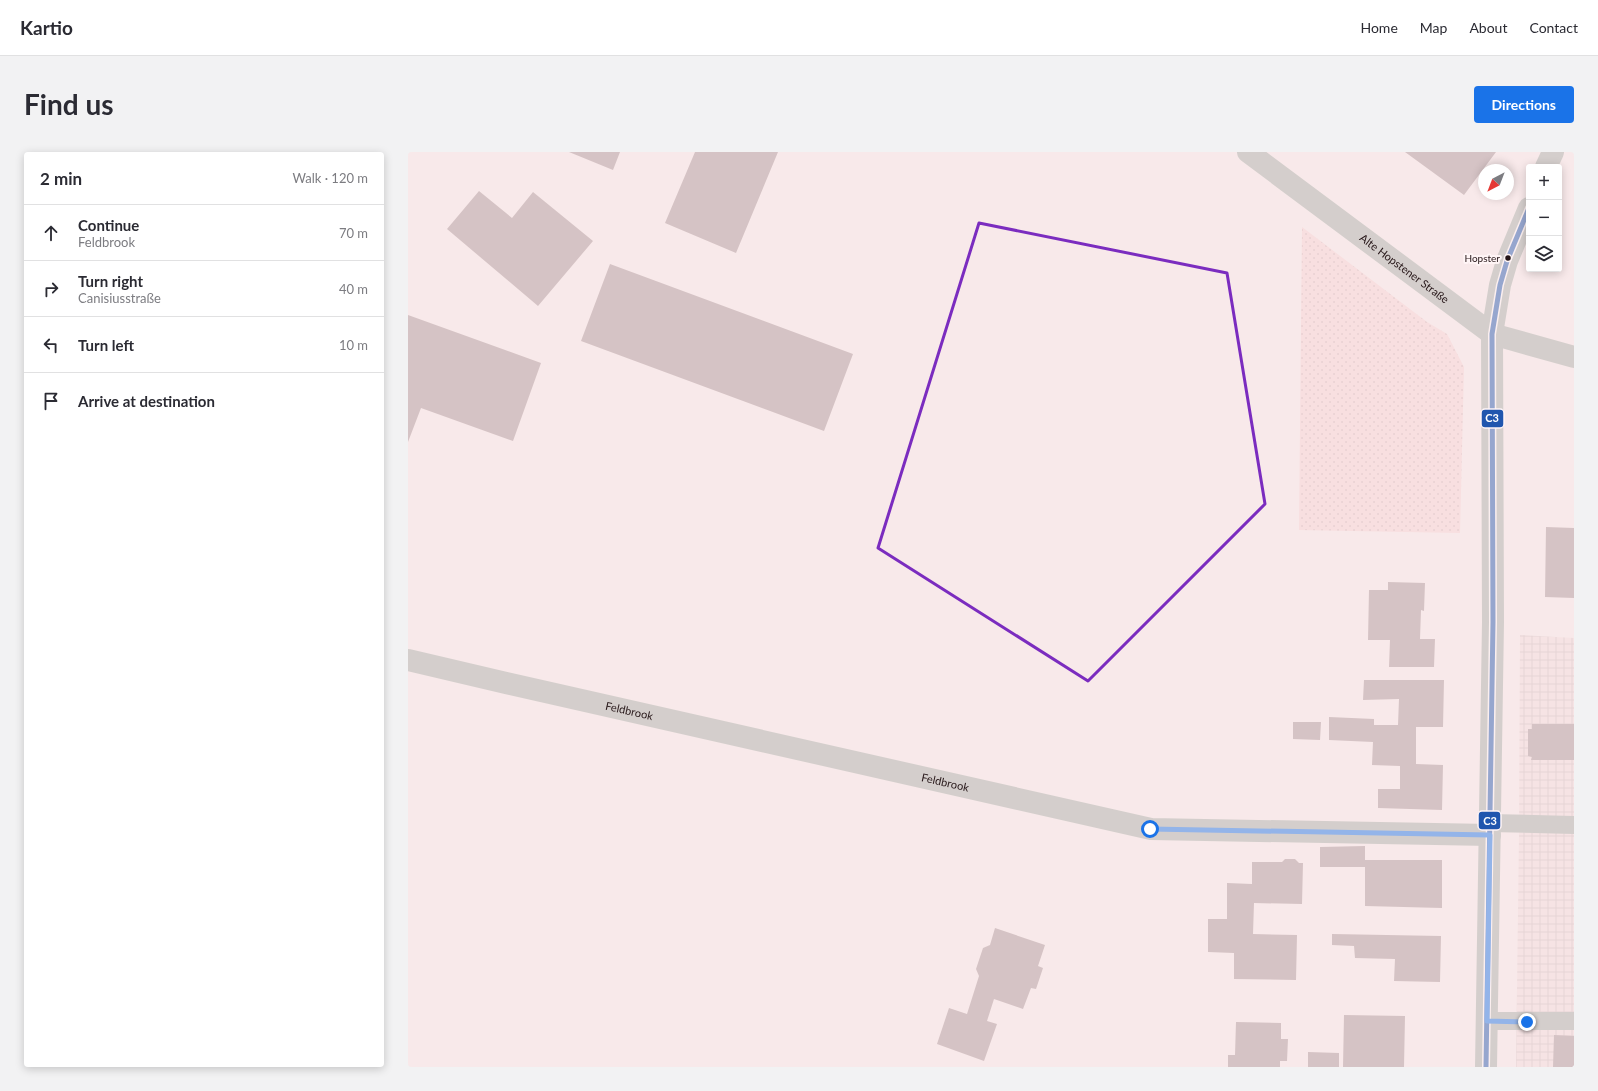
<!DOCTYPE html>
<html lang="en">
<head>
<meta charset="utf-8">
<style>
  :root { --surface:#fff; --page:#f2f2f3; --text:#2b2b33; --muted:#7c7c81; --line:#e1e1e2; --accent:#1a73e8 }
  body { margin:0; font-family:Lato,sans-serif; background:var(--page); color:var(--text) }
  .controls { position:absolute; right:12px; top:12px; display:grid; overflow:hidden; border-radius:4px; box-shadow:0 2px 10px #0003 }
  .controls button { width:36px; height:36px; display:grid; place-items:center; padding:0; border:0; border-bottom:1px solid var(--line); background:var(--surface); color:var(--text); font:20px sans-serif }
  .compass { position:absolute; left:1070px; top:12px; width:36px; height:36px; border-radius:50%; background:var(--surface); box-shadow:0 2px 10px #0003; rotate:222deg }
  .stop { position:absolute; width:12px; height:12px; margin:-9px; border:3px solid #1a73e8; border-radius:50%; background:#fff }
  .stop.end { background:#1a73e8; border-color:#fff; box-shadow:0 1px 4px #0008 }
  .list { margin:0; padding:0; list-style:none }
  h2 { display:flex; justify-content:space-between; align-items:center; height:52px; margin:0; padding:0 16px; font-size:17px }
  h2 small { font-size:13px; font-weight:400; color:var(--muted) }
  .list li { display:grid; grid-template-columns:26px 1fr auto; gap:12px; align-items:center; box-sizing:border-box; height:56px; padding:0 16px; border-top:1px solid var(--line) }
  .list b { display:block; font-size:15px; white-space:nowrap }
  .list p { margin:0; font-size:13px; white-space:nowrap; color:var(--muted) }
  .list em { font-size:13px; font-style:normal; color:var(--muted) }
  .icon { flex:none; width:22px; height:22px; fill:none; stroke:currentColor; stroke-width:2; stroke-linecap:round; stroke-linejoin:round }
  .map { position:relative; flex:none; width:1166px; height:915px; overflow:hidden; border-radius:4px }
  header { display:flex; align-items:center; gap:24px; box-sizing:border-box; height:56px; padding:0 20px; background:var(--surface); border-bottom:1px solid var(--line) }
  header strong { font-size:19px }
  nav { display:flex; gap:22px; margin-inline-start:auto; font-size:14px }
  .intro { display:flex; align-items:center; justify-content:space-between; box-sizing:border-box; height:96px; padding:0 24px }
  h1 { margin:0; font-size:28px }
  .button { padding:10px 18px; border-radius:4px; background:var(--accent); color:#fff; font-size:14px; font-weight:700 }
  main { display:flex; gap:24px; padding:0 24px }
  aside { flex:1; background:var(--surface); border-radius:4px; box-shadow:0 2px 10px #0003 }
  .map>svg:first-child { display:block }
  .industrial { fill:url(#industrial-grid) }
  .grass { fill:url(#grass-dots) }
  .building { fill:#ac9599 }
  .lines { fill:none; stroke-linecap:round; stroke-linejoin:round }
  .lane { stroke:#a9aea9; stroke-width:18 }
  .street { stroke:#a9aea9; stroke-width:22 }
  .bus-1-casing { stroke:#fff5f6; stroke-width:8 }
  .bus-1 { stroke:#2056ae; stroke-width:5 }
  .route { stroke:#1a73e8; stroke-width:5 }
  .marked { fill:none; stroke:#7b2cbf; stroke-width:3; stroke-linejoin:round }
  .bus-dot { fill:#261618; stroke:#fff5f6; stroke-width:1.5 }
  .labels { text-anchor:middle; stroke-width:4; stroke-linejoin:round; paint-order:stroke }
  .bus-label { font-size:10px; fill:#261618; stroke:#fff5f6; text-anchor:end }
  .street-label { font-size:11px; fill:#261618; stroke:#fff5f6 }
  .line-badge { stroke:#fff5f6; stroke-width:1.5 }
  .badge-label { font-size:11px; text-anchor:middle; font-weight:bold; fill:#fff }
</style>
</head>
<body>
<header>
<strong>Kartio</strong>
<nav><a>Home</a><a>Map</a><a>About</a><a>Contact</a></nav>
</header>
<div class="intro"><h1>Find us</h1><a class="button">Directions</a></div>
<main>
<aside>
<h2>2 min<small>Walk · 120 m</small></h2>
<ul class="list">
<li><svg class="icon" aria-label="ahead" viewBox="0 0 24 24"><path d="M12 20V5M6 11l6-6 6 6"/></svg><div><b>Continue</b><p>Feldbrook</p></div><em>70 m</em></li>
<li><svg class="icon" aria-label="right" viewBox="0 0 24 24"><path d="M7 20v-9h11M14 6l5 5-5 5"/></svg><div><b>Turn right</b><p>Canisiusstraße</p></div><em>40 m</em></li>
<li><svg class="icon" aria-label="left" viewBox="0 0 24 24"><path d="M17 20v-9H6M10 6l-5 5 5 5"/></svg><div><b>Turn left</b></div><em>10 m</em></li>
<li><svg class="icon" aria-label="arrive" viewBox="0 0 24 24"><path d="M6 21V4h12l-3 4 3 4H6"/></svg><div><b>Arrive at destination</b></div></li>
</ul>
</aside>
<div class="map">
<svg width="1166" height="915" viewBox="0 0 1166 915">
  <defs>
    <pattern id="industrial-grid" width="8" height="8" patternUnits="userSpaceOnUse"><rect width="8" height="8" fill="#f4dcde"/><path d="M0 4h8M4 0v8" fill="none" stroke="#d1bcbe"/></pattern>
    <pattern id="grass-dots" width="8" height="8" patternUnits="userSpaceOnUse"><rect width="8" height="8" fill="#f9d2d5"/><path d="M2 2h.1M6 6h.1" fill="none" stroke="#d5b4b6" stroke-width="1.8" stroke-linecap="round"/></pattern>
  </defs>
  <rect width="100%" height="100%" fill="#f8e9ea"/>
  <path class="industrial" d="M1112,483L1166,486V915H1108L1111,684Z"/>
  <path class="grass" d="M894,75L1019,170L1039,182L1056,215L1052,381L891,378Z"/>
  <path class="building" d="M161,0H212L205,18Z
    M287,0H370L328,101L257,71Z
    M997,0H1088L1056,43Z
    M71,39L104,66L125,40L185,89L130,154L39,77Z
    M202,112L445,202L416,279L173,189Z
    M0,163L133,211L105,289L13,256L0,290Z
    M1138,375L1166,376V446L1137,445Z
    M980,430L1017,431L1016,459L1013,458L1012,487H1027L1026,515H981L982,488H960L961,438H980Z
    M956,528H1036L1035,575H1008V612L1035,613L1034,658L970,656V637H992V614L964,613L965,590L921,588V565L966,567V573H990L991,547L955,548Z
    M885,570H913L912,588L885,587Z
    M1124,572H1166V608H1123L1124,605L1120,604V577H1124Z
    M957,694V708H1034V756L957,754V715H912V695Z
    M877,707H887L891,711H895L894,752L846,751L845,782L889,783L888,828L826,827V801L800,800V767H819V731L844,732V710H874Z
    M587,776L637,793L630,814L635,816L628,837L623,836L615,857L586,847L579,869L589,872L576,909L529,892L541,856L559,862L571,824L568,817L575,796L582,793Z
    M924,782L1033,784L1032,830L986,829L987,807L947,806L946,794L924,793Z
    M936,863L997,864L996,915H935Z
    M828,870L873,871V887H880L879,909H872V915H820V903H827Z
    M1146,883L1166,884V915H1145Z
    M900,900L931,901V915H900Z"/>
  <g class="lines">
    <path class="lane" d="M1082,671L1166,673
      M1079,869H1166"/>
    <g class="street">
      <path id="s1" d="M840,0L1084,182L1166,205"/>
      <path d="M1138,15L1145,0"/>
      <path id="s2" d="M0,508L98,531L743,677L1082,683"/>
      <path d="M1078,915L1085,470L1084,182L1092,133L1099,109L1121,56"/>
    </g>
    <defs>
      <path id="bus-1" d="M1078,915L1085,470L1084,182L1092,133L1099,109L1121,56"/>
    </defs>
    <use href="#bus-1" class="bus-1-casing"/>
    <use href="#bus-1" class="bus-1"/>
  </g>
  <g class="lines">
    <path class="route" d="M742,677L1082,683L1079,869L1119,870"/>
  </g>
  <path d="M0 0H1166V915H0ZM571,71L819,121L857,352L680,529L470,396Z" fill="#f8e9ea" fill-opacity=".55" fill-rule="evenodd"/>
  <path class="marked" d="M571,71L819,121L857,352L680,529L470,396Z"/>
  <circle class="bus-dot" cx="1100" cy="106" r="3.5"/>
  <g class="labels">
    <g class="bus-label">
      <text x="1092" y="110">Hopster</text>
    </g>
    <g class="street-label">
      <text dy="4" stroke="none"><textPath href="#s1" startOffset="195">Alte Hopstener Straße</textPath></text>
      <text dy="4" stroke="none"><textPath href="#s2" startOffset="227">Feldbrook</textPath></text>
      <text dy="4" stroke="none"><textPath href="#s2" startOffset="551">Feldbrook</textPath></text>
    </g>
  </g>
  <g class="line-badge">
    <rect x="1073" y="257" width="23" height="19" rx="4" fill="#2056ae"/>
    <rect x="1070" y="659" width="23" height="19" rx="4" fill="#2056ae"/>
  </g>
  <g class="badge-label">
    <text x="1084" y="270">C3</text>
    <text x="1082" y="673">C3</text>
  </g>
</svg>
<div class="controls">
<button>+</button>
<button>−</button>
<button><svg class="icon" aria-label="layers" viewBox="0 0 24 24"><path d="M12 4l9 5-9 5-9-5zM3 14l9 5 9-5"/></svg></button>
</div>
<svg class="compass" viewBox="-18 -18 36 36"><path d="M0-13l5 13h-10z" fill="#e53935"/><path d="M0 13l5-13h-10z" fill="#7c7c81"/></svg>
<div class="stop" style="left:742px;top:677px"></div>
<div class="stop end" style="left:1119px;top:870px"></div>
</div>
</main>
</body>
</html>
